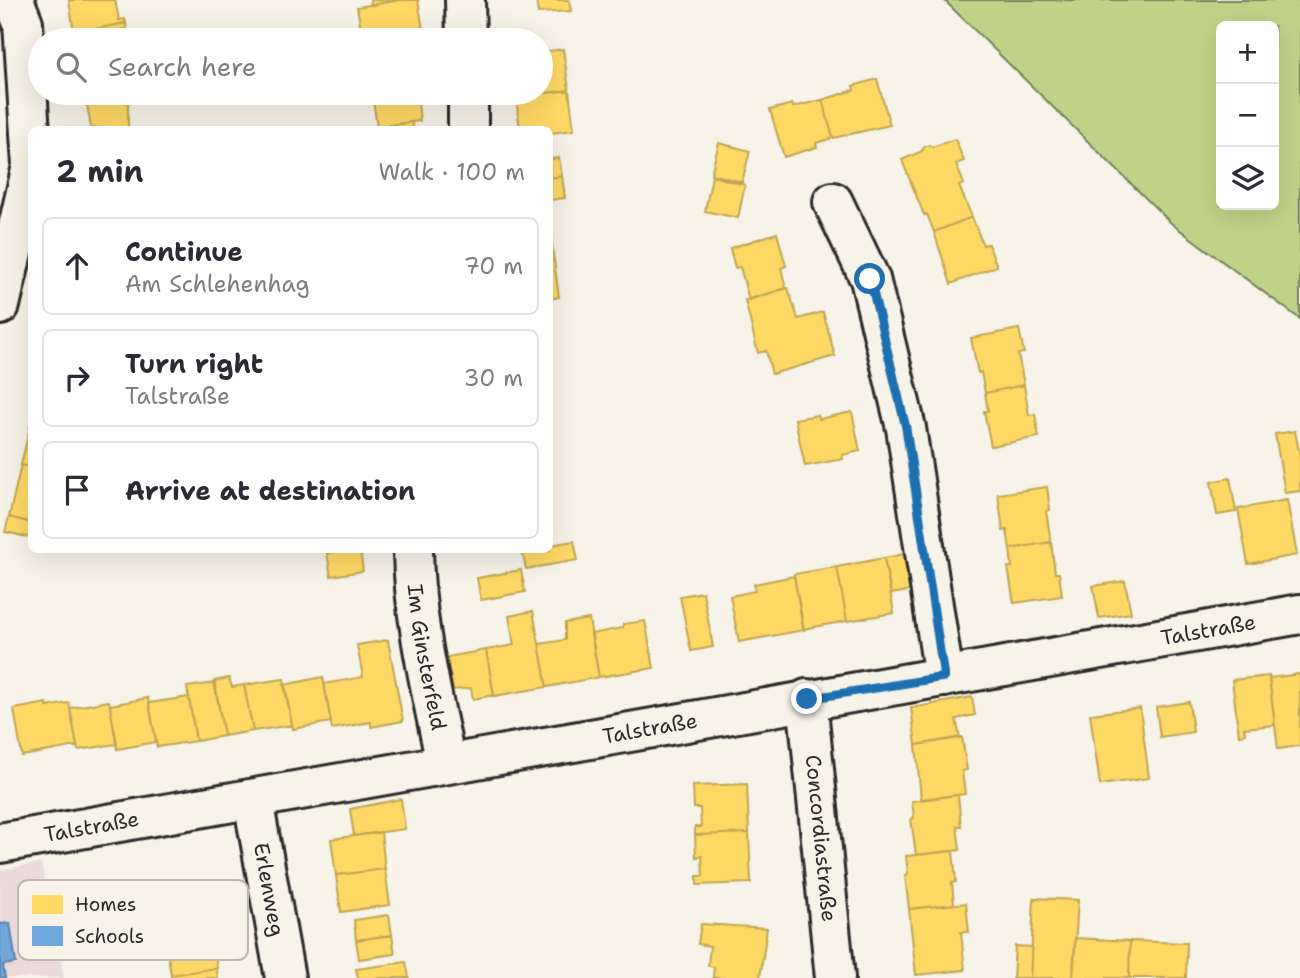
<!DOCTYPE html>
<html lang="en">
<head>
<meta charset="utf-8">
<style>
  :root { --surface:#fff; --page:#f7f7f7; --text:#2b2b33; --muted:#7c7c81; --line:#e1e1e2 }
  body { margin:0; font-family:"Shantell Sans",sans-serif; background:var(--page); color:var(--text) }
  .controls { position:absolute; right:21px; top:21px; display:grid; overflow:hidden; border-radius:10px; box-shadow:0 7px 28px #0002 }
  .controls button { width:63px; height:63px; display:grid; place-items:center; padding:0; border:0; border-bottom:2px solid var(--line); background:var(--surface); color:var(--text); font:35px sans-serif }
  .stop { position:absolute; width:21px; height:21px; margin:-16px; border:5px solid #1f6fb2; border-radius:50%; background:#fff }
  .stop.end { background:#1f6fb2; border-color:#fff; box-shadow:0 2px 7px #0008 }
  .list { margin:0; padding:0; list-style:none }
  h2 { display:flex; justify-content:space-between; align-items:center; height:91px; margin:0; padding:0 28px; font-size:30px }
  h2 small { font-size:23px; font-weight:400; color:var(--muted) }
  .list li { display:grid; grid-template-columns:46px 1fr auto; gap:21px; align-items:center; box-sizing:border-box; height:98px; margin:0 14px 14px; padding:0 14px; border:2px solid var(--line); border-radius:10px }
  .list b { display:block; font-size:26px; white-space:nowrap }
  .list p { margin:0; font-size:23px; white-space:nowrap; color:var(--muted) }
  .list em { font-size:23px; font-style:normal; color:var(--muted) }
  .icon { flex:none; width:38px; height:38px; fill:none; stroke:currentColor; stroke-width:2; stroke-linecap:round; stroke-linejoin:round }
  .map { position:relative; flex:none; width:1300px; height:978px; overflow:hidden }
  .search { position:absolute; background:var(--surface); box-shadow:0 7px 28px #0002; left:28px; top:28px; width:525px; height:77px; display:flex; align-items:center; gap:18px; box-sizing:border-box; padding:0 24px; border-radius:38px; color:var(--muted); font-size:26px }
  .panel { position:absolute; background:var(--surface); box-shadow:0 7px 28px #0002; left:28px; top:126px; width:525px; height:427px; border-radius:10px }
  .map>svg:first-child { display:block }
  .built { fill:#ecdada }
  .green { fill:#bfd388; stroke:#757f5a; stroke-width:2; fill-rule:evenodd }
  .homes { fill:#ffd966; stroke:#bfa554; stroke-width:2 }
  .schools { fill:#6fa8dc; stroke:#5b82a7; stroke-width:2 }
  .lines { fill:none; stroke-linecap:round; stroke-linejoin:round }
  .street-casing { stroke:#2b2b2b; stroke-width:44 }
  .street { stroke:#f7f3e8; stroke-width:38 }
  .route { stroke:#1f6fb2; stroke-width:9 }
  .labels { text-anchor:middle; stroke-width:7; stroke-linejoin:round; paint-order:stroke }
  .street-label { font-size:21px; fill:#2b2b2b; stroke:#f7f3e8 }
  .key { fill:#f7f3e8; stroke:#bab7af; stroke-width:2 }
  .key-label { font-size:19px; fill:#2b2b2b }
</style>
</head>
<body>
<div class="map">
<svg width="1300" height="978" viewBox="0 0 1300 978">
  <rect width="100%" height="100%" fill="#f7f3e8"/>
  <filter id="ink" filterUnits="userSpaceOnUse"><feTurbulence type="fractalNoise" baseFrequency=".0143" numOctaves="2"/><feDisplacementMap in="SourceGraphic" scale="14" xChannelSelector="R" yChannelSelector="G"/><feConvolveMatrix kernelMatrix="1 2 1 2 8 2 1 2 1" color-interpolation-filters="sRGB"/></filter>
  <g filter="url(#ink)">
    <path class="built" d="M41,863L64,978H0V870Z"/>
    <path class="green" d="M944,0H1300V319L1172,224ZM1221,26H1274V205H1221Z"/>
    <path class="homes" d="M69,0H115L119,20L125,19L126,23L74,33Z
      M370,0H399L371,5Z
      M399,0H418L424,36L401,40H363L357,7Z
      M536,0H569L571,11L538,13Z
      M126,23L127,29L121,30L123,40H75L74,33Z
      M563,49L569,90L516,97L515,93H541V52Z
      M877,79L890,125L833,138L822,100L854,90L853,86Z
      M569,90L574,130L550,133V130H520L516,97Z
      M85,93H144L145,97L86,98Z
      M372,93H417L420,121L377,127Z
      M128,97V130L91,128L86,98Z
      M822,100L833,138L816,143L817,147L784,157L770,110L792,104L793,107Z
      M412,122L413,130H368L377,127Z
      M955,139L964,161L956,164L964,184L959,186L972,217L934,232L927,214L924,215L902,160L922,151L924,147L929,145L932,147Z
      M719,143L750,151L742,182L711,174Z
      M559,158L562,176L550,178V159Z
      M562,176L565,198L550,200V178Z
      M712,176L745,185L738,218L705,211Z
      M972,217L983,245L988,244L997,266L951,284L934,232Z
      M550,227L554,261H550Z
      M777,233L786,266L781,268L786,288L749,300L740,267L735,268L730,248Z
      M550,261H554L559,297L550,299Z
      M788,288L798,319L823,312L835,356L772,374L766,351L758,353L745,300Z
      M1019,329L1024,353L1018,354L1024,385L985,393L981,372L978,373L971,338Z
      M1024,385L1029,415L1035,414L1039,437L991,446L984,411H988L985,393Z
      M852,412L860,451L842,455L843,459L805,466L795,419L818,415L819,419Z
      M32,418V467L21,465Z
      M1295,431L1300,456V491L1285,493L1275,434Z
      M21,465L32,467V523L9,517Z
      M1230,478L1236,512L1217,515L1211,482Z
      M1047,487L1050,510L1046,511L1051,542L1010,549L1007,530L1003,531L998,494Z
      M1287,500L1297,555L1248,564L1238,509Z
      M9,517L32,523V538L5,532Z
      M574,541L578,560L526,569L522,550H550V545Z
      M1051,542L1055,573H1059L1062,596L1014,603L1008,567H1012L1010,549Z
      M344,550H360L363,571L331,576L327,553Z
      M904,554L909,591L891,594L884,558Z
      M884,558L894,613L847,621L837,567Z
      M837,567L847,621L803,629L794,574Z
      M521,570L525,592L481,600L477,578Z
      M794,576L804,630L739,642L730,596L755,591L754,584Z
      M1125,581L1131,613L1099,618L1093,586Z
      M703,592L713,647L691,651L680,596Z
      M533,611L547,687L494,696L486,650L514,645L509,616Z
      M589,619L599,677L547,687L539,644L565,640V623Z
      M645,621L654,668L599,677L591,634L623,628V624Z
      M388,640L403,721L371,727V722L332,729L324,684L363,677L357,645Z
      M486,650L494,695L473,699L471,688L453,690L447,657Z
      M1300,674V746L1278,749L1269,678Z
      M1269,676L1275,725L1244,728L1245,734L1239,735L1232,680Z
      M323,677L331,722L293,729L284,685Z
      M229,678L232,687L244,685L253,731L224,736L214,681Z
      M284,679L292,725L253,731L244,685Z
      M215,683L224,736L196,741L187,687Z
      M189,697L196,741L157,747L149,703Z
      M972,697L975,715L956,719L960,738L916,745L911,708Z
      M148,698L156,742L117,749L110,705Z
      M109,701L117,744L78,750L70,708Z
      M1189,702L1193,732L1160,737L1156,707Z
      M47,703V707L69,703L77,746L22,756L14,709Z
      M1140,708L1149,778L1100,785L1090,714Z
      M962,737L967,770L962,771L965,794L921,799L916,745Z
      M747,784L749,833L695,835V827H701L700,808H694L693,786Z
      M958,795L961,826H957L960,850L916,855L911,819L914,818L912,801Z
      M401,799L405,829L354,836L350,809Z
      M381,832L385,869L336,875L331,839Z
      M749,833L751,883L697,885V876H703L702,856L696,857L695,835Z
      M953,851L956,882L952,883L954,904L909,909L905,875L908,874L906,856Z
      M385,869L390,905L341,912L336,875Z
      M1034,898L1078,900L1073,978H1030Z
      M966,903L969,932H961L965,970L916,975L909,909Z
      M389,915L392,935L356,940L354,920Z
      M701,924L767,928L760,978H713L714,967L708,966L710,946L698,944Z
      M211,929L217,968L171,975L165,936Z
      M392,935L395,954L359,959L356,940Z
      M1075,938L1130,941L1129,978H1073Z
      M1130,941L1187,943L1186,978H1129Z
      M1015,946L1032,947L1030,978H1013Z
      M406,962L409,978H358L356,969Z
      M217,968L218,978H171V975Z"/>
    <path class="schools" d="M10,923L16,963L3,965L5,978H0V924Z"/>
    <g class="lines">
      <defs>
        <g id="street">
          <path d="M14,0L23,23L32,165"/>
          <path d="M465,0L466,40"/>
          <path d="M468,93V130"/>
          <path d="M833,202L870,279L906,428L944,677"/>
          <path d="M0,305L32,166"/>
          <path id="s1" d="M413,550C414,622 432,693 446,764"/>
          <path id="s2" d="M807,699L835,978"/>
          <path id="s3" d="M253,800L285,978"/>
          <path id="s4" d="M0,843L1300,614"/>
        </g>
      </defs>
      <use href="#street" class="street-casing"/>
      <use href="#street" class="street"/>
    </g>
  </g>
  <g class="lines" filter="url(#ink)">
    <path class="route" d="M807,699L944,677L906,428L870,279"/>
  </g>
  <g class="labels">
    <g class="street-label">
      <text dy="7" stroke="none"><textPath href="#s4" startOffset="1227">Talstraße</textPath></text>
      <text dy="7" stroke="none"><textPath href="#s1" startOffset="108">Im Ginsterfeld</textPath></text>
      <text dy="7" stroke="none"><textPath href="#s4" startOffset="660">Talstraße</textPath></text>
      <text dy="7" stroke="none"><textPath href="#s4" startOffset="93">Talstraße</textPath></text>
      <text dy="7" stroke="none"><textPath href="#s2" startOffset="140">Concordiastraße</textPath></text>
      <text dy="7" stroke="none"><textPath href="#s3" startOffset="91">Erlenweg</textPath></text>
    </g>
  </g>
  <rect x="18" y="880" width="230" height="80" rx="10" class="key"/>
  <rect x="32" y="895" width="31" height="19" fill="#ffd966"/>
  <rect x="32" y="926" width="31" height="20" fill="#6fa8dc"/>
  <g class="key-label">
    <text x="75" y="911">Homes</text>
    <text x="75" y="943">Schools</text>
  </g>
</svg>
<div class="controls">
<button>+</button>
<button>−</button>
<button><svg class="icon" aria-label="layers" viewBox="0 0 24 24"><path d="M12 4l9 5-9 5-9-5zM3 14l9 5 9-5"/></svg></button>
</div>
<div class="stop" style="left:870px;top:279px"></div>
<div class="stop end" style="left:807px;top:699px"></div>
<div class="search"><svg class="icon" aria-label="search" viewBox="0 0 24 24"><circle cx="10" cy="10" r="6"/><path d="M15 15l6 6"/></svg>Search here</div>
<section class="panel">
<h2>2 min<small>Walk · 100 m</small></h2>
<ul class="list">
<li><svg class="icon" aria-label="ahead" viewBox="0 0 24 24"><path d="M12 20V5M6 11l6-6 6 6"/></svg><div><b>Continue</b><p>Am Schlehenhag</p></div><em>70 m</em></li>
<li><svg class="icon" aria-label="right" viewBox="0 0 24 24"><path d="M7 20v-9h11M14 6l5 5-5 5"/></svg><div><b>Turn right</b><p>Talstraße</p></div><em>30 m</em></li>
<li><svg class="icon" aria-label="arrive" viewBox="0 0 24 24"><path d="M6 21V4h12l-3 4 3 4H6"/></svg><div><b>Arrive at destination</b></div></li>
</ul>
</section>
</div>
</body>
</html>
